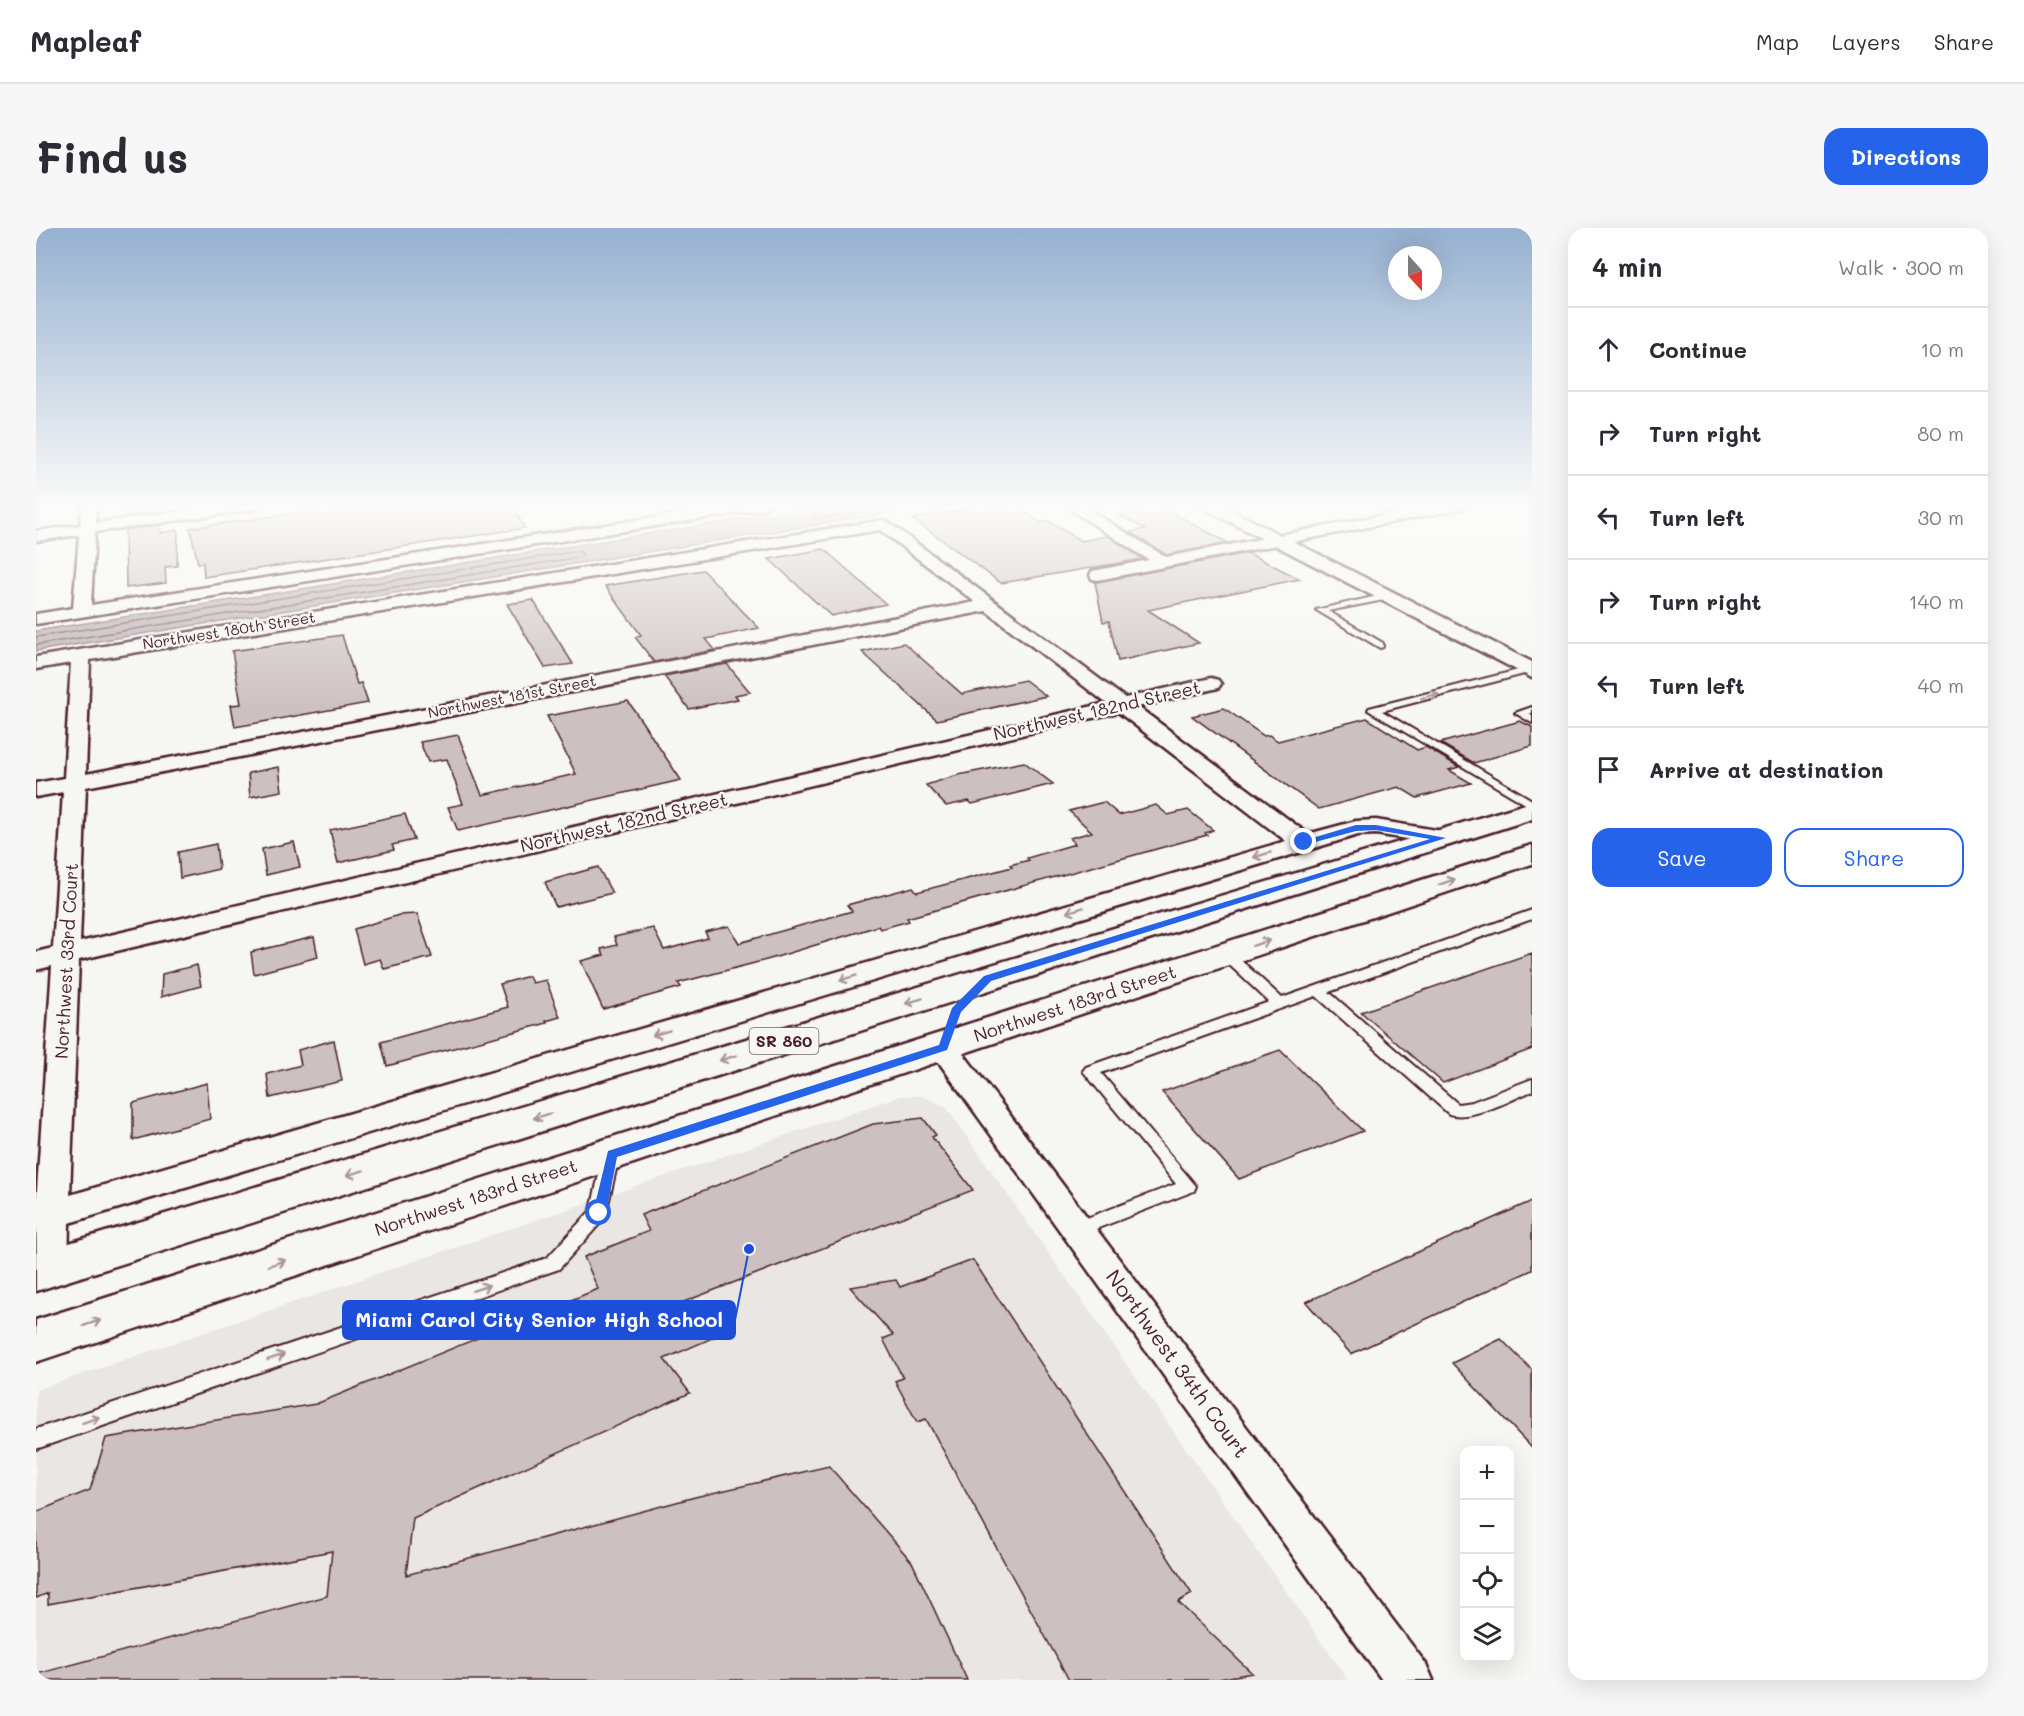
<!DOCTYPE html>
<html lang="en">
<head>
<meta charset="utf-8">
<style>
  :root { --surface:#fff; --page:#f7f7f7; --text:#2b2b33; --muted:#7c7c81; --line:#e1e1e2; --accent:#2563eb }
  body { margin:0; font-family:Mali,sans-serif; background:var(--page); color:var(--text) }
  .controls { position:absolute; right:18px; bottom:18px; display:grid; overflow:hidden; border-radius:12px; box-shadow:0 6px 24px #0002 }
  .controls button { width:54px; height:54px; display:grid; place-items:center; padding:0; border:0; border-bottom:2px solid var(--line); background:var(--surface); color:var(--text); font:30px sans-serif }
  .compass { position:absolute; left:1352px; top:18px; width:54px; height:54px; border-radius:50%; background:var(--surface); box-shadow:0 6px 24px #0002; rotate:159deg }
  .stop { position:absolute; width:18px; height:18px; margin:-14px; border:4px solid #2563eb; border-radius:50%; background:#fff }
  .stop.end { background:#2563eb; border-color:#fff; box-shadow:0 2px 6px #0008 }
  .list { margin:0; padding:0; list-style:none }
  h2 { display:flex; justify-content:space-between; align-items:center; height:78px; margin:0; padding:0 24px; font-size:26px }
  h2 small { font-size:20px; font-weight:400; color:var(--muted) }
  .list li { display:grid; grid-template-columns:39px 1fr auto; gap:18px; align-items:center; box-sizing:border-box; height:84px; padding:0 24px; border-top:2px solid var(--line) }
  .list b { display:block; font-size:22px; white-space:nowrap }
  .list em { font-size:20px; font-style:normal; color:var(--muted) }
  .actions { display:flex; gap:12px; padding:18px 24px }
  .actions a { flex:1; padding:14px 0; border:2px solid var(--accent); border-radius:18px; text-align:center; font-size:21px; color:var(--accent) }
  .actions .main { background:var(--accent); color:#fff }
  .icon { flex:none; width:33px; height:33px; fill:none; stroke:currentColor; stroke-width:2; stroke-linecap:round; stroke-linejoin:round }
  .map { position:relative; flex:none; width:1496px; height:1452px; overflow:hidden; border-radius:18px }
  header { display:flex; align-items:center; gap:36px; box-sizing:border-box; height:84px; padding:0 30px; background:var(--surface); border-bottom:2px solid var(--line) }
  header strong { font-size:28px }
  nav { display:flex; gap:33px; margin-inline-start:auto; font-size:21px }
  .intro { display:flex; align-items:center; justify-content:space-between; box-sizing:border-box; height:144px; padding:0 36px }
  h1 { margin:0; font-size:42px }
  .button { padding:15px 27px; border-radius:18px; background:var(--accent); color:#fff; font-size:21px; font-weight:700 }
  main { display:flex; gap:36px; padding:0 36px }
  aside { flex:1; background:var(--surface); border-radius:18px; box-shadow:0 6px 24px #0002 }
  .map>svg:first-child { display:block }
  .built { fill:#e9e6e3 }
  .water { fill:#bbadae; stroke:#8e747a; stroke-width:1.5 }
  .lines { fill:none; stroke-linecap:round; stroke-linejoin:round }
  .shore { stroke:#77585f; stroke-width:1.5 }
  .building { fill:#ccc1c0; stroke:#4a1f2b; stroke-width:1.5 }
  .service-casing { stroke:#4a1f2b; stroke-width:4 }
  .minor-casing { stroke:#4a1f2b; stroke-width:5 }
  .secondary-casing { stroke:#4a1f2b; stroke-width:5 }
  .primary-casing { stroke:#4a1f2b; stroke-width:5 }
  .service { fill:#f6f6f2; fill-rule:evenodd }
  .minor { fill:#f6f6f2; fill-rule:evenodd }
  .secondary { fill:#f6f6f2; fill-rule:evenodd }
  .primary { fill:#f6f6f2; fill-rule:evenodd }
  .oneway { stroke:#a99598 }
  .route { fill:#2563eb }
  .labels { text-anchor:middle; stroke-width:5; stroke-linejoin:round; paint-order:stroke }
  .far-street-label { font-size:15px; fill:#4a1f2b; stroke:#f6f6f2 }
  .shield { fill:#f6f6f2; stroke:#7e6067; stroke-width:1.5 }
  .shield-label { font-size:16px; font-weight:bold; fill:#4a1f2b }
  .street-label { font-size:18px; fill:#4a1f2b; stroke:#f6f6f2 }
  .near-street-label { font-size:21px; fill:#4a1f2b; stroke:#f6f6f2 }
  .leader { fill:none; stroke:#1d4ed8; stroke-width:2 }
  .callout-dot { fill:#1d4ed8; stroke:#f6f6f2; stroke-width:2 }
  .callout { fill:#1d4ed8; stroke:#1d4ed8; stroke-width:2 }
  .callout-label { font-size:20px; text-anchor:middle; font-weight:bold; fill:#fff }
</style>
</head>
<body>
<header>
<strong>Mapleaf</strong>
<nav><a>Map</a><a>Layers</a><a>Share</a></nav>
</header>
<div class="intro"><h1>Find us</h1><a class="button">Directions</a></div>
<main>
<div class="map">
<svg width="1496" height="1452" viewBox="0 0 1496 1452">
  <rect width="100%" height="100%" fill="#f6f6f2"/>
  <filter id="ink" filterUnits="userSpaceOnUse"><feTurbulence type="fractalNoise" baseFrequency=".0167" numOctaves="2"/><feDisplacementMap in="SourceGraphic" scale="12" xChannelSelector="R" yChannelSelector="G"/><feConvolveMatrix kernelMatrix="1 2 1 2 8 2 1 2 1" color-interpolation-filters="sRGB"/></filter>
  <g filter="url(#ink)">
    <path class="built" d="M865,868H886L910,879L1312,1452H0V1162Z"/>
    <path class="water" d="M795,277H902L0,423V403Z"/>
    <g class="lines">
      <path class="shore" d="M783,277L778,287L781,291L864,277
        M0,409L543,323L547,326L544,329L0,417"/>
    </g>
    <path class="building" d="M90,277H124V284L89,289Z
      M319,277H450V284L477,280L489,300L168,349L167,335H162L154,300Z
      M953,277H978L1005,295L1012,293L1045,313L1072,308L1107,331L965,355L877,291Z
      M1126,279L1192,315L1130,327L1094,304L1109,301L1083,287Z
      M124,297V305L142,302L141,338L129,339L130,355L90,360L89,302Z
      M788,321L850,376L795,388L733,331Z
      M1212,325L1264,351L1112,382L1163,415L1082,433L1073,393L1067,394L1059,354Z
      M667,342L723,400L670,411L679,422L618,434L599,409L605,407L569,358Z
      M497,372L537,436L509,440L471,376Z
      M306,407L321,456L325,455L332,475L199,499L195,477L205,476L196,423Z
      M868,415L926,466L989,452L1010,468L901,492L826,424Z
      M691,436L714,464L699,467L702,471L653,481L628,448Z
      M592,473L645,552L422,603L412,579L427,576L411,531L392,534L384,514L422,507L446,567L540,546L511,488Z
      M1188,480L1228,508L1233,507L1242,513L1331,490L1381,522L1390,519L1423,539L1413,542L1435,555L1381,570L1363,559L1283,581L1156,488Z
      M1484,493L1496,499V518L1438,535L1404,515Z
      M988,534L1017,556L936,576L933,573L910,578L890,557L922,547Z
      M243,539L246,563L214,569L212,545Z
      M1068,574L1083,587L1120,577L1132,587L1152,582L1177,602L1169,605L1171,607L871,690L873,693L844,701L842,698L734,731L642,755L645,759L567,781L545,733L568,727L565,721L581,717L578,709L617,700L628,722L672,710L669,704L693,698L703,715L816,683L811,677L877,659L881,664L976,639L974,637L993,632L991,630L1039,616L1034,610L1056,604L1033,583Z
      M369,586L378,612L356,617L358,622L302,635L294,602Z
      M258,614L264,639L230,647L226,621Z
      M180,616L183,641L144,650L142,624Z
      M562,639L576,665L520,679L509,654Z
      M381,686L396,729L348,741L344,731L327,736L318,701L363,687Z
      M278,709L282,729L218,746L215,724Z
      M1496,725V821L1407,855L1325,784Z
      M161,737L165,758L125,769L126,746Z
      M493,748L496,755L510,752L524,789L510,793L511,795L351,838L345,814L472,779L464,756Z
      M298,812L306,853L234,870L231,846L265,837L262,822Z
      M1244,822L1327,903L1203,951L1126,864Z
      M171,855L174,891L97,912V875Z
      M887,890L900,907L896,909L937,962L645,1075L647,1083L685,1077L697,1101L628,1131L654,1165L377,1290L370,1347L659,1269L793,1238L876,1334L931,1452H6L5,1445L291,1368L296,1323L12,1376V1365L0,1370V1284L54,1262L70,1210L280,1176L562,1061L548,1029L613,1003L605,987L837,896Z
      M1496,973V1042L1315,1126L1270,1074Z
      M937,1032L1156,1366L1142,1374L1216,1445L1177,1452H1033L890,1191L881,1194L859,1153L867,1150L847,1111L857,1107L814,1059L860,1052L864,1059Z
      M1465,1111L1496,1142V1220L1416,1135Z"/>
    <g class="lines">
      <defs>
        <path id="service" d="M1350,366L1354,369L1353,371L1292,383L1347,415V419L1344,420L1280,382Z
          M1494,439L1496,440V444L1346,483L1496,572V580L1332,482L1333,480Z
          M1496,479V485L1493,486L1496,488V495L1479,485Z
          M1496,682V691L1293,764L1422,876L1436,874L1496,851V863C1475,872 1436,893 1413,886L1280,768L1065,845L1160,958L1158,963L1047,1006L1041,1008L1035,1006L1032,1001L1035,996L1140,956L1047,843L1050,839L1233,774L1185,729L1183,726L1185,723H1195L1246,770Z
          M575,922L581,923L583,928L569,990L523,1041L0,1221V1201L511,1030L555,982L567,928L569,923Z"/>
        <path id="minor" d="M46,277H60V295L186,277H228L221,281L59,304L55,377L697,277H735L728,281L0,396V386L37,380L43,307L0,313V303L44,297Z
          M1027,277H1045L1130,329L1399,277H1431L1424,281L1062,352L1056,351L1054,347L1056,343L1113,332Z
          M847,292L852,294L1089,470L1175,450L1182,452L1185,456L1182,460L1102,479L1272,606L1320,593L1340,592L1406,603L1414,605L1418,610L1414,615L1406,617L1340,606L1322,607L33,995L32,1039L27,1050L14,1054L1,1050L0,977L16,738L0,742V724L17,720L27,564L0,569V555L28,550L35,435L0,441V429ZM844,302L939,374L50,546L54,432ZM950,383L1070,475L44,714L50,559ZM1082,484L1250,613L34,967L43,732Z
          M907,808L917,812L1390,1436L1397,1452H1346L897,826L892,819L897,812Z"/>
        <path id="secondary" d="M1161,277H1185L1496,434V450Z"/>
        <path id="primary" d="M1496,574V591L0,1063V1025Z
          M1496,617V636L0,1134V1092Z"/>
      </defs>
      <use href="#service" class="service-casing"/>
      <use href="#minor" class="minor-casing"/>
      <use href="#secondary" class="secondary-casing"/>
      <use href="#primary" class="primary-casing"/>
      <use href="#service" class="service"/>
      <use href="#minor" class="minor"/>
      <use href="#secondary" class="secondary"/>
      <use href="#primary" class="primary"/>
    </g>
    <defs><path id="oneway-shaft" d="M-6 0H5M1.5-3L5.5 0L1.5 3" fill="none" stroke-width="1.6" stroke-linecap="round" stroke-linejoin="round" transform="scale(1.5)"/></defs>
    <g class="oneway">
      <use href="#oneway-shaft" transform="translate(1394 468) rotate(-14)"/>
      <use href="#oneway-shaft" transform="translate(1226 627) rotate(163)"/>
      <use href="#oneway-shaft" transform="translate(1411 654) rotate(-18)"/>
      <use href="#oneway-shaft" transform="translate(1039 682) rotate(163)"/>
      <use href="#oneway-shaft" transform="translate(1225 715) rotate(-18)"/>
      <use href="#oneway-shaft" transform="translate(812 750) rotate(163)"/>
      <use href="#oneway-shaft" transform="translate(878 773) rotate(163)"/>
      <use href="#oneway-shaft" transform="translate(625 805) rotate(163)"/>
      <use href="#oneway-shaft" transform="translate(692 830) rotate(163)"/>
      <use href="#oneway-shaft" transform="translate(506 888) rotate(163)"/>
      <use href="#oneway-shaft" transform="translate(319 945) rotate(163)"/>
      <use href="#oneway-shaft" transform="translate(241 1035) rotate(-18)"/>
      <use href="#oneway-shaft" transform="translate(445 1060) rotate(-19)"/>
      <use href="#oneway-shaft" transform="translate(56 1095) rotate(-18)"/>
      <use href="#oneway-shaft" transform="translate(240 1129) rotate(-19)"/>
      <use href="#oneway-shaft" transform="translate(55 1192) rotate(-19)"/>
    </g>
  </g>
  <linearGradient id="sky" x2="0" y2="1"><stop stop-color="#96b1d1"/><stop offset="0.58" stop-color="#fbfbf9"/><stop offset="1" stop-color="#fbfbf9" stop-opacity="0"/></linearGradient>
  <rect width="1496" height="481" fill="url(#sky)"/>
  <path class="route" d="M1320,597H1340L1410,610L955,753L925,784L911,822L581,929L570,985L568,989H559L557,985L572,923L903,817L916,780L948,748L1394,611L1340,602L1320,603L1268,617L1263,614Z"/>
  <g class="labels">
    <g class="far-street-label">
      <text transform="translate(193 403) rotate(-9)" y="5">Northwest 180th Street</text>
      <text transform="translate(476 469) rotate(-11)" y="5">Northwest 181st Street</text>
    </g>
    <rect class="shield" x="713.5" y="800" width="69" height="26" rx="4.5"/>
    <g class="shield-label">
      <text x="748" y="819">SR 860</text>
    </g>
    <g class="street-label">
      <text transform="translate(1061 483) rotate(-13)" y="6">Northwest 182nd Street</text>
      <text transform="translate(588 595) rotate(-13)" y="6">Northwest 182nd Street</text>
      <text transform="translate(31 733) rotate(-87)" y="6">Northwest 33rd Court</text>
      <text transform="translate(1039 776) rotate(-18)" y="6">Northwest 183rd Street</text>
      <text transform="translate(440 970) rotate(-18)" y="6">Northwest 183rd Street</text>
    </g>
    <g class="near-street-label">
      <text transform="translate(1141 1136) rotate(54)" y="7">Northwest 34th Court</text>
    </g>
  </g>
  <path class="leader" d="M713 1021L699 1092"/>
  <circle class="callout-dot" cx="713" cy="1021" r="6"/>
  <rect class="callout" x="307" y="1073" width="392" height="38" rx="6"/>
  <g class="callout-label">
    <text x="503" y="1099">Miami Carol City Senior High School</text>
  </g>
</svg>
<div class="controls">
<button>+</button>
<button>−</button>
<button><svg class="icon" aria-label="locate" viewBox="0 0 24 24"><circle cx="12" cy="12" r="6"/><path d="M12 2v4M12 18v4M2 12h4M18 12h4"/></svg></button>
<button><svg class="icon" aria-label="layers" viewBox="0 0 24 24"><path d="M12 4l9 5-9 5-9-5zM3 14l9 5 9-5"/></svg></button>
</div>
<svg class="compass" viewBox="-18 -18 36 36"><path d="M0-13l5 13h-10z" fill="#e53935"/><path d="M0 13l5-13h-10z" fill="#7c7c81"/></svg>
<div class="stop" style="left:563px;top:985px"></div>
<div class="stop end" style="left:1268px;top:614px"></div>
</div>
<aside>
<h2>4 min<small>Walk · 300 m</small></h2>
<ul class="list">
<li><svg class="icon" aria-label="ahead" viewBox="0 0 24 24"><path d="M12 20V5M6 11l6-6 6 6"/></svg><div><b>Continue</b></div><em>10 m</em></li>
<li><svg class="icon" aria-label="right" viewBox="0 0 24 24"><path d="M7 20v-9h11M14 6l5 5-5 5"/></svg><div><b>Turn right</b></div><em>80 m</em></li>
<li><svg class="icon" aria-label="left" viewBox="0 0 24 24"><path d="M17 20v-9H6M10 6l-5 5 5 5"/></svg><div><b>Turn left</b></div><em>30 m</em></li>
<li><svg class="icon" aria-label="right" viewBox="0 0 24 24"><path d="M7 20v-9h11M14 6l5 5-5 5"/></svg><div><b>Turn right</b></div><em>140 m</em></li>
<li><svg class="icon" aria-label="left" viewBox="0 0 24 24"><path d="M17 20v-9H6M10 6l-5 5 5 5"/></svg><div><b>Turn left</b></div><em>40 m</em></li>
<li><svg class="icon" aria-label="arrive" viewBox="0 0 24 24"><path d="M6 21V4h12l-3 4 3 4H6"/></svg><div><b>Arrive at destination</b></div></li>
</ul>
<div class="actions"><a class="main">Save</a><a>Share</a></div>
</aside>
</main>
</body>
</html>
